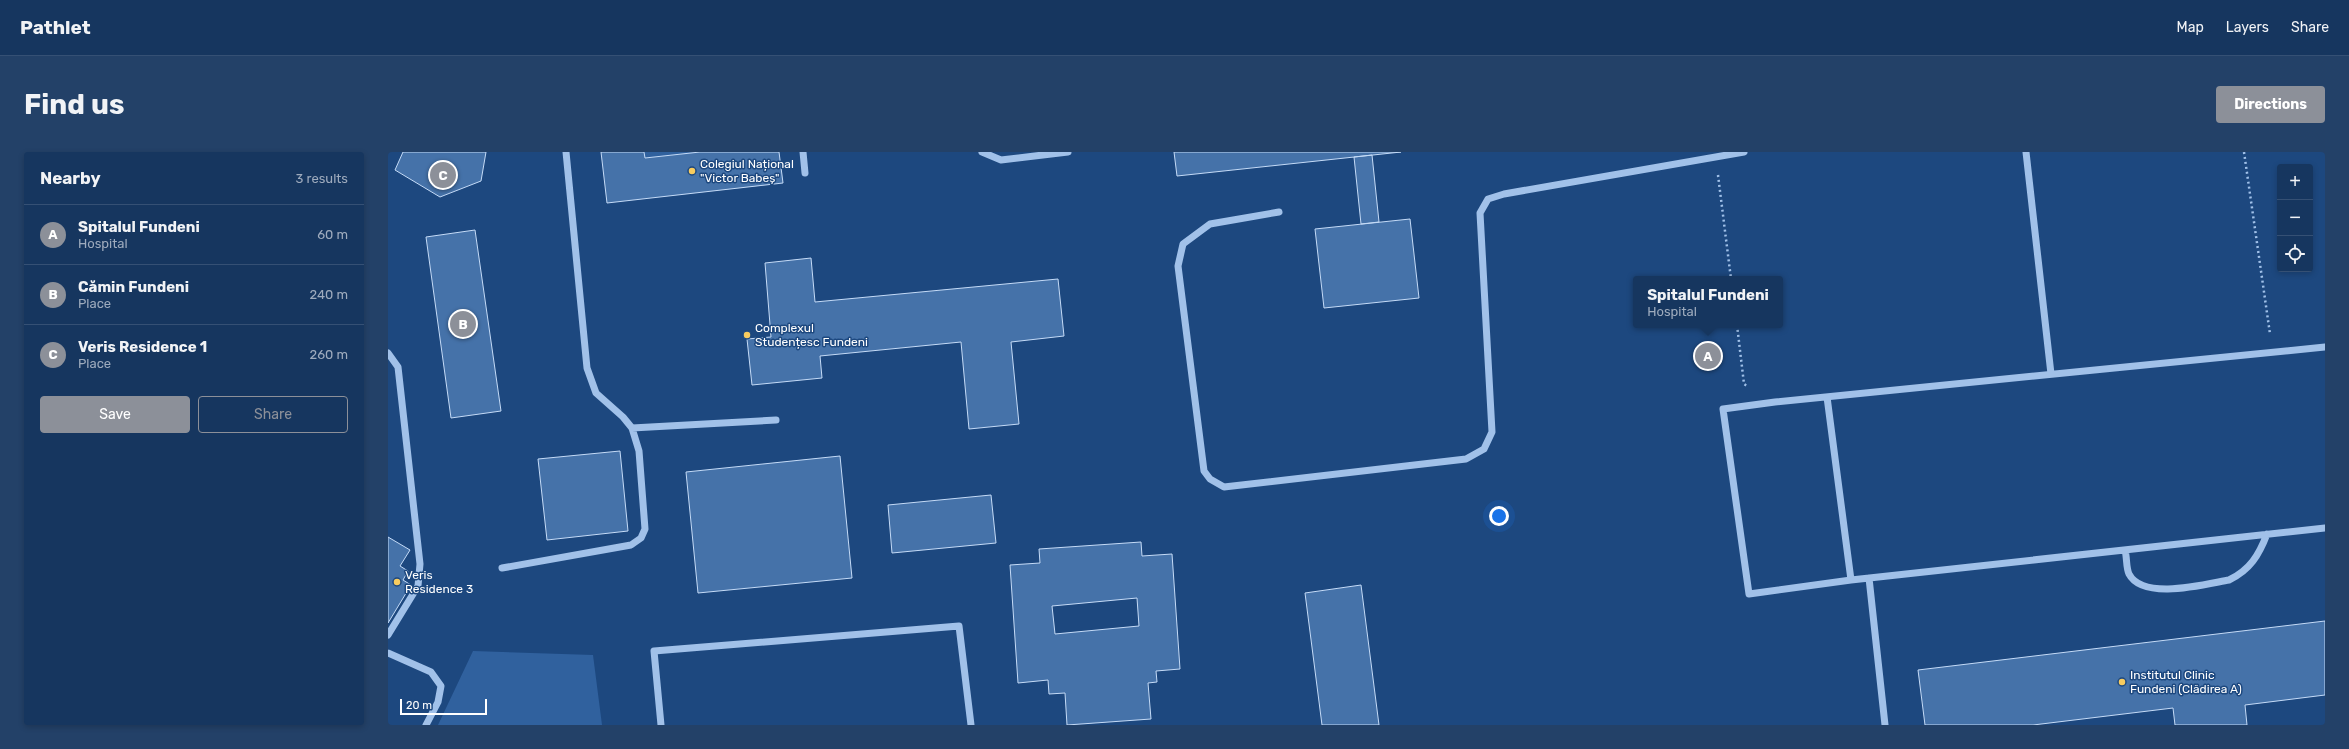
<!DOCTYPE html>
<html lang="en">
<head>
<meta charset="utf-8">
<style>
  :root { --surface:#16365f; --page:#234168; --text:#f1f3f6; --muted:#9eabbd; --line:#355074; --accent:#8c9099 }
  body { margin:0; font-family:Rubik,sans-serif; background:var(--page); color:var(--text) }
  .controls { position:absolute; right:12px; top:12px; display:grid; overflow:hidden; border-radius:4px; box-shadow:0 2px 6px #0003 }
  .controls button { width:36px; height:36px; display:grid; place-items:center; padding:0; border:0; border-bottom:1px solid var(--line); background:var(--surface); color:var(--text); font:20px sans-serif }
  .scale { position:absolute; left:12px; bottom:10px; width:87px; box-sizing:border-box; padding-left:4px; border:2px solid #fff; border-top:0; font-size:11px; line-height:14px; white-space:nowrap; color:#fff; -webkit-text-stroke:3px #1d487f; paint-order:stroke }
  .you { position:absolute; left:1111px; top:364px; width:14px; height:14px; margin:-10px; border:3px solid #fff; border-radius:50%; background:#1a73e8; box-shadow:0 0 0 6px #1a73e833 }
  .badge { display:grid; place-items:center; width:26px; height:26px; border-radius:50%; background:var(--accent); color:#fff; font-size:13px; font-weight:700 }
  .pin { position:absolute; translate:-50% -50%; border:2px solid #fff; box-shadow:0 1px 4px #0006 }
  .popup { position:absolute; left:1245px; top:124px; width:150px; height:52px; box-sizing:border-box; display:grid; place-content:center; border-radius:4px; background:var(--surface); filter:drop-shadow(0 1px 3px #0005); font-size:13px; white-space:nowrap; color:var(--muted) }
  .popup b { font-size:15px; color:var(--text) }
  .popup::after { content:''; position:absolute; left:50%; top:100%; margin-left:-8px; border:8px solid transparent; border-top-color:var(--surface) }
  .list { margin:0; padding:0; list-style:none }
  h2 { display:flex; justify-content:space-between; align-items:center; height:52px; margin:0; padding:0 16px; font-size:17px }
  h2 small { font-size:13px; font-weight:400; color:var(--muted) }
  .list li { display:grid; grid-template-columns:26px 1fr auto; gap:12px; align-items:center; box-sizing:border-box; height:60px; padding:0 16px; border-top:1px solid var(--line) }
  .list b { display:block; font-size:15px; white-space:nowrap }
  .list p { margin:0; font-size:13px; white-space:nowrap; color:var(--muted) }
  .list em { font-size:13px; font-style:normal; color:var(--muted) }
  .actions { display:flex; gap:8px; padding:12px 16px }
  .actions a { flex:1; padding:9px 0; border:1px solid var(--accent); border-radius:4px; text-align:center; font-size:14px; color:var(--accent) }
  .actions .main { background:var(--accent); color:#fff }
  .icon { flex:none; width:22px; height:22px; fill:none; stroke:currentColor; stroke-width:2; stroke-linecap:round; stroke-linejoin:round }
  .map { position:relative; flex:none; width:1937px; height:573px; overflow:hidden; border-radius:4px }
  header { display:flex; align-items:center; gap:24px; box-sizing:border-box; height:56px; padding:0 20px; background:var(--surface); border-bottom:1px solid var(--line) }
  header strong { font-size:19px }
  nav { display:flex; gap:22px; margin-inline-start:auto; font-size:14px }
  .intro { display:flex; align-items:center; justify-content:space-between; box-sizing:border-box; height:96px; padding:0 24px }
  h1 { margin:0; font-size:28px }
  .button { padding:10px 18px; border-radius:4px; background:var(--accent); color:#fff; font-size:14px; font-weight:700 }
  main { display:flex; gap:24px; padding:0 24px }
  aside { flex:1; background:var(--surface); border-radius:4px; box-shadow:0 2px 6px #0003 }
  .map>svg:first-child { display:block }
  .green { fill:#30619e }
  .building { fill:#4572a9; stroke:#c5dbf7; fill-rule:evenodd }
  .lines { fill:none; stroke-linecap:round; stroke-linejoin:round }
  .path { stroke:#a1c1e9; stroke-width:2.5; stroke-dasharray:2 3; stroke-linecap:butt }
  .minor { stroke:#a1c1e9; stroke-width:7 }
  .poi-dot { fill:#f8cc5f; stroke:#1d487f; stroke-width:1.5 }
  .labels { text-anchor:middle; stroke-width:3; stroke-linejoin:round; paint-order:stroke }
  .poi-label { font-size:12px; fill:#fff; stroke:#1d487f; text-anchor:start }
</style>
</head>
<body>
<header>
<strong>Pathlet</strong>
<nav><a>Map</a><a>Layers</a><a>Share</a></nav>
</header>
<div class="intro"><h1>Find us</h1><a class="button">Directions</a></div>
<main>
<aside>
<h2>Nearby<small>3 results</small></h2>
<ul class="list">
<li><span class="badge">A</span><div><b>Spitalul Fundeni</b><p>Hospital</p></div><em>60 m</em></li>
<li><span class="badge">B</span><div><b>Cămin Fundeni</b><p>Place</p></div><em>240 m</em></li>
<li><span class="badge">C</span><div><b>Veris Residence 1</b><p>Place</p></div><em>260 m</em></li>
</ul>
<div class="actions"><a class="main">Save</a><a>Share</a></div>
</aside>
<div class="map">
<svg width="1937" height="573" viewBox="0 0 1937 573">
  <rect width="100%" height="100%" fill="#1d487f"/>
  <path class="green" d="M256,0H312L257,6Z
    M85,499L205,503L214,573H50Z"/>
  <path class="building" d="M15,0H98L93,29L52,45L7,18Z
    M213,0H256L257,6L312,0H391L395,31L219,51Z
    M786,0H1013L789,24Z
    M984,3L991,70L973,72L966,5Z
    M1022,67L1031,146L936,156L927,77Z
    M87,78L113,259L63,266L38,85Z
    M423,106L427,150L670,127L676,184L623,190L631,272L581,277L573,190L432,204L434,226L364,233L359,187L383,185L377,111Z
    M232,299L240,379L159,388L150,307Z
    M452,304L464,426L310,441L298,320Z
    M603,343L608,391L504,401L500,353Z
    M0,385L22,398L12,414L20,419L15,428L23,433L0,471Z
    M753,390L754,404L784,402L792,517L768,519L769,530L760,531L763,567L679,573L677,541L661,542L660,528L630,531L622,413L652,411L651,397ZM749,446L751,474L667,482L664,454Z
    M973,433L991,573H934L917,441Z
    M1937,469V543L1857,553L1859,573H1787L1785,556L1645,573H1537L1530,518Z"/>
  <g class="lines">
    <path class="path" d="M1856,0L1882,182
      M1330,23L1343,127
      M1349,173L1356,232L1359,234"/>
    <path class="minor" d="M415,0L417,21
      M594,0L613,8L680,0
      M1638,0L1663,222
      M891,60L822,72L795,92L790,114L816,319L822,327L836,335L1078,307L1096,297L1104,280L1092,61L1100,47L1116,42L1356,0
      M1937,195L1387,250L1335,257L1361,442L1463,428L1937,376
      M0,201L10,215L32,412L30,434L0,483
      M1439,245L1463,428
      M244,276L388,268
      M1737,398C1739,405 1738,416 1741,422C1755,449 1818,432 1841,428C1862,418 1871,403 1879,382
      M114,416L243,393L253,386L257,377L251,299L244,276L235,265L208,241L199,216L178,0
      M1481,426L1497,573
      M0,501L43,520L53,534L50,550L38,573
      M273,573L266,499L571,474L583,573"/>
  </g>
  <g class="poi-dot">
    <circle cx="304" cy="19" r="4"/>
    <circle cx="359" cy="183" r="4"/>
    <circle cx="9" cy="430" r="4"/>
    <circle cx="1734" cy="530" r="4"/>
  </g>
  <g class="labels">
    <g class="poi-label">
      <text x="312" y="16">Colegiul Național<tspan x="312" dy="14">"Victor Babeș"</tspan></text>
      <text x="367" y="180">Complexul<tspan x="367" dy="14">Studențesc Fundeni</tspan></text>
      <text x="17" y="427">Veris<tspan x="17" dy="14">Residence 3</tspan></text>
      <text x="1742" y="527">Institutul Clinic<tspan x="1742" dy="14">Fundeni (Clădirea A)</tspan></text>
    </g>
  </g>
</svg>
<div class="controls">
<button>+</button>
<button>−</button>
<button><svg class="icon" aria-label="locate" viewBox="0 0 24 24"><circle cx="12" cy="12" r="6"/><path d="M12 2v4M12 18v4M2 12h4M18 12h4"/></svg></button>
</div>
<div class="scale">20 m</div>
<div class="you"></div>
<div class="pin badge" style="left:1320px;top:204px">A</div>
<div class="popup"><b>Spitalul Fundeni</b>Hospital</div>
<div class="pin badge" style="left:75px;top:172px">B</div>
<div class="pin badge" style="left:55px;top:23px">C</div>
</div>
</main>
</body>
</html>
